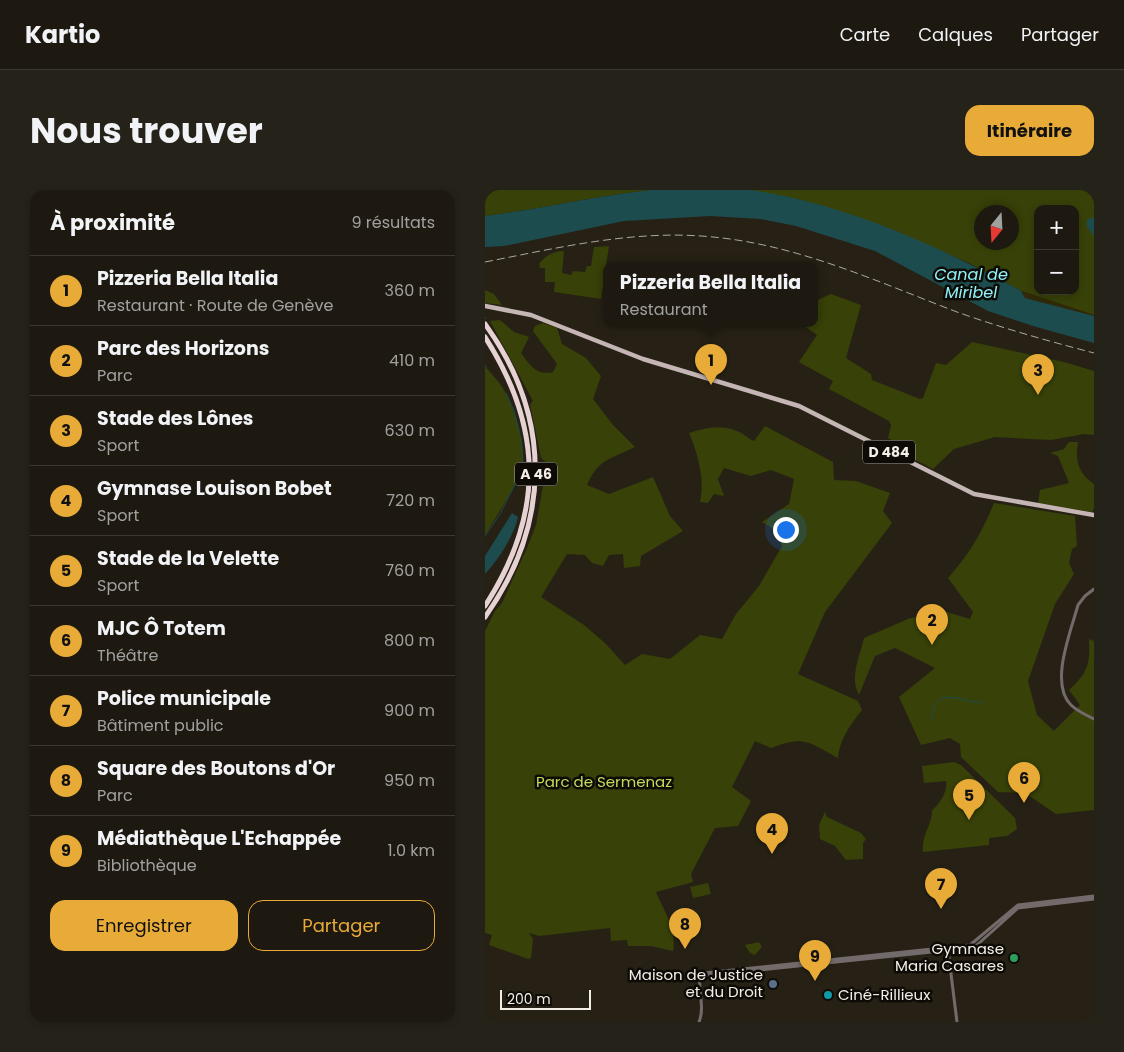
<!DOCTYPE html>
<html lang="fr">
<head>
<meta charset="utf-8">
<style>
  :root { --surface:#1d1910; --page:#252219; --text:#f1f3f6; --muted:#a0a09f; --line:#3b3830; --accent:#e9ab38 }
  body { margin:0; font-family:Poppins,sans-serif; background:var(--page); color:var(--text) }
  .controls { position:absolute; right:15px; top:15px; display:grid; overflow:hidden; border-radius:10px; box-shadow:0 2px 8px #0003 }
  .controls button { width:45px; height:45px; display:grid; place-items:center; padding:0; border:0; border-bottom:1px solid var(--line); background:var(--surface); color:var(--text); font:25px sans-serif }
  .compass { position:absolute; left:489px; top:15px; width:45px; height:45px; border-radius:50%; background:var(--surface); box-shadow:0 2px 8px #0003; rotate:198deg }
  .scale { position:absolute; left:15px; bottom:12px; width:91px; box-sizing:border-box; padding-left:5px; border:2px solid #f3efe7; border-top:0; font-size:14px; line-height:18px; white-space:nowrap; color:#f3efe7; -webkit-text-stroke:4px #0e0b06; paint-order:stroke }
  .you { position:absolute; left:300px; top:339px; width:18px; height:18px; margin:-12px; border:4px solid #fff; border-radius:50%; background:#1a73e8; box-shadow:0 0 0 8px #1a73e833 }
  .badge { display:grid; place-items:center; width:32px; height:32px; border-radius:50%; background:var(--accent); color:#111; font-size:16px; font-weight:700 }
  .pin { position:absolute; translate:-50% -41px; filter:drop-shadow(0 1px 2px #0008) }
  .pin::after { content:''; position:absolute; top:26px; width:18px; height:15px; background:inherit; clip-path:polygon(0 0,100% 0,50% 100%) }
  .popup { position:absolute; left:118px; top:72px; width:215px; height:65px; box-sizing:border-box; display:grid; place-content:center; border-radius:10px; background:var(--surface); filter:drop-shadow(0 1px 4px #0005); font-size:16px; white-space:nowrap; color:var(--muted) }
  .popup b { font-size:19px; color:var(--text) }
  .popup::after { content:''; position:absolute; left:50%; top:100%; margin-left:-10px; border:10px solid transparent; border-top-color:var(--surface) }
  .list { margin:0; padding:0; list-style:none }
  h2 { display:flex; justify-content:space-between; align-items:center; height:65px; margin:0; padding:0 20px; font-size:21px }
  h2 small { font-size:16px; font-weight:400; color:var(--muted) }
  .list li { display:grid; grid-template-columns:32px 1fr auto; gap:15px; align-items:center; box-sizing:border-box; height:70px; padding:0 20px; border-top:1px solid var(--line) }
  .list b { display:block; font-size:19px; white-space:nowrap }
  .list p { margin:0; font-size:16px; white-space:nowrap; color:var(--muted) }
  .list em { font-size:16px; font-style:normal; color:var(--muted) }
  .actions { display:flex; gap:10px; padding:15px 20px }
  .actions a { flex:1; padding:11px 0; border:1px solid var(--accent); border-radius:15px; text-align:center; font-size:18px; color:var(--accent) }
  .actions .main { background:var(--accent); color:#111 }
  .map { position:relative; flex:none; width:609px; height:832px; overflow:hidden; border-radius:15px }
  header { display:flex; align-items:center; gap:30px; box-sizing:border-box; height:70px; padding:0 25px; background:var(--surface); border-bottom:1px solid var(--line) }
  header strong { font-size:24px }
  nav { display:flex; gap:28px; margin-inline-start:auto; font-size:18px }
  .intro { display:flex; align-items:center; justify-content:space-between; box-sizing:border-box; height:120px; padding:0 30px }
  h1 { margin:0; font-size:35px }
  .button { padding:12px 22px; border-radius:15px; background:var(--accent); color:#111; font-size:18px; font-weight:700 }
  main { display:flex; gap:30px; padding:0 30px }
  aside { flex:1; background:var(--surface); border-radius:15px; box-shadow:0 2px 8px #0003 }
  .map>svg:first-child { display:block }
  .green { fill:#374108; fill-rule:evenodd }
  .sand { fill:#312907 }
  .water { fill:#1d4c4f }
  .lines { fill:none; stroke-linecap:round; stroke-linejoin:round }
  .stream { stroke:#1d4c4f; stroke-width:1 }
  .minor { stroke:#736b6b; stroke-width:3 }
  .major { stroke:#c5b5b4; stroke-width:4.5 }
  .highway { stroke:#e6d2d2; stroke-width:5 }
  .rail { stroke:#ada99f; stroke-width:1; stroke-dasharray:8 4; stroke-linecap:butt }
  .leisure-dot { fill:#2e9e5b; stroke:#0e0b06; stroke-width:2 }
  .service-dot { fill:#5c6f8a; stroke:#0e0b06; stroke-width:2 }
  .culture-dot { fill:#0f9aa8; stroke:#0e0b06; stroke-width:2 }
  .labels { text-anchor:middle; stroke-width:5; stroke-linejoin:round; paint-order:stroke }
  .shield { fill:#0e0b06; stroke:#aeaba4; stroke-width:1 }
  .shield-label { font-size:14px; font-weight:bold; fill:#f3efe7 }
  .park-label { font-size:15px; fill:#c3dd5b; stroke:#0e0b06 }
  .poi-label { font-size:15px; fill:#f3efe7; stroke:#0e0b06; text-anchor:end }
  .water-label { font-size:16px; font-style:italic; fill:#8ff3f9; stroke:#0e0b06 }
</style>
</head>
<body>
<header>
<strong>Kartio</strong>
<nav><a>Carte</a><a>Calques</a><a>Partager</a></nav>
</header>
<div class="intro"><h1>Nous trouver</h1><a class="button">Itinéraire</a></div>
<main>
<aside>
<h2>À proximité<small>9 résultats</small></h2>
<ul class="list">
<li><span class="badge">1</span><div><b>Pizzeria Bella Italia</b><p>Restaurant · Route de Genève</p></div><em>360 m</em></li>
<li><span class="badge">2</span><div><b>Parc des Horizons</b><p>Parc</p></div><em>410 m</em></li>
<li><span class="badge">3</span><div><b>Stade des Lônes</b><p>Sport</p></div><em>630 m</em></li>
<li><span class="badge">4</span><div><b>Gymnase Louison Bobet</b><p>Sport</p></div><em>720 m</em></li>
<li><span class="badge">5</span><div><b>Stade de la Velette</b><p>Sport</p></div><em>760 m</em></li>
<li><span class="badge">6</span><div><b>MJC Ô Totem</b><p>Théâtre</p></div><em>800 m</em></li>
<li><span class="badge">7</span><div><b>Police municipale</b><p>Bâtiment public</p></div><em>900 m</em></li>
<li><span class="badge">8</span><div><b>Square des Boutons d'Or</b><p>Parc</p></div><em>950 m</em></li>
<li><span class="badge">9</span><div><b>Médiathèque L'Echappée</b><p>Bibliothèque</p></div><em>1.0 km</em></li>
</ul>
<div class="actions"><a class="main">Enregistrer</a><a>Partager</a></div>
</aside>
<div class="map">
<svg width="609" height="832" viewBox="0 0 609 832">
  <rect width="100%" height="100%" fill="#272115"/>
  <path class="green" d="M0,0H166C110,6 56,19 0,26Z
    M263,0H609V125L536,101L484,73L398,37L316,10ZM553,19H590V101H553ZM497,22H526V52H497Z
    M124,56L116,109L69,102L70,92H60V78H55L54,74C59,66 69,61 79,61L77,83L86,85L88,81L100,82L102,76H106L109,57Z
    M0,100L9,104L17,115L0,113Z
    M346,104L376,115L361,168L386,184L387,190L435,209L438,208L451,173L461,175L487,152L579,172L609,181V245L599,244L566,250L510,247L469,259L448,279L421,265L423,259L403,248L406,235L404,231L344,199L348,191L314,172L332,145L316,134H330V111Z
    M15,130L29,142L44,147L36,163C45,175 51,186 68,182L72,174L48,141L50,136L58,133L72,138L77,154L101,168L116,186L108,209L128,235L150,257C126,269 113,269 102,295L124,304L168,287L185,326L198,341L156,366L155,376L139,378L138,364L124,365L118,376L107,373L100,365L82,364L56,407L99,435L120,453L140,475L157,464L185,469L215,445L237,449L251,424L274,396L297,356L290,340L277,332L304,314L309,289L286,280L266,286L239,278L233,289L239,306L229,304L223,313L215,312C220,289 213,264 204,243C219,238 236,234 252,241C258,243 262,248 269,251L280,236L348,272L349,290L371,291L405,303L398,321L407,333L340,422L313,484L373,511L377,520C366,534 354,550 353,568C323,552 320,545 286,558L270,551L247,597L266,611L253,636L230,638L206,684L208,692L171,702C179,722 192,738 188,761L166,756H143L142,750L126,751L125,738L54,746L44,743L48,749L46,768L43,769L4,755L7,745L0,743V441L10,421L17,413L42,358L51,335L62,273L56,268L45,214L48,211L5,131Z
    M0,176C6,184 14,191 19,200C30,220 40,251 38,274C37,287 8,332 0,345Z
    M584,252H593C590,271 593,283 609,294V318L607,322L553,313L555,300L584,293L573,266L565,263L579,259Z
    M509,313L590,326L592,356L587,359L584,373L589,384L570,414L543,491L552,525L569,541L595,515L584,500C603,482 605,475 604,449L609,451V620L571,624L540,603L513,602L476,567L475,554L465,548L436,555L414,507L450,478L410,458L390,466L374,505C364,488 375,466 379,448L423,429L455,420L485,429L488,422L463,388C485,363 496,344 509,313Z
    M469,572L476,575L530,628L532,639L522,646L504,648V655L438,662C436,644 447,637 447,620C455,614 463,601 461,591L439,593L437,576Z
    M340,622L342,627L376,643L381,649L378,653V669L361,670L350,656L335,649L334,635Z
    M223,693L226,704L208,708L205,697Z
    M274,752L277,757L270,765L265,763L260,755Z"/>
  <path class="sand" d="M536,101L609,125V126L540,108Z"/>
  <path class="water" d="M166,0C198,0 233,0 265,0C358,13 454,56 536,101L540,108L609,126V153L548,136L503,121L390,61L311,36L276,29L225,26L139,31L19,56L0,57V26C56,19 110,6 166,0Z
    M605,28H609V46L602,37V30Z
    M27,323L33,327C29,346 13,370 0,384V366Z"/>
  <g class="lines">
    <path class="stream" d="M0,128H1
      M0,175L1,177
      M21,203L29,221L35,245
      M0,346L15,324L38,278L36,248
      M447,529C450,490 480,516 499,512"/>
    <path class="minor" d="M609,399L600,406L593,415C586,441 564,494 586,515C592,521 601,525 609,529
      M463,760L472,832
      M218,786L485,758L492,755L533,718L609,709
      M214,832C220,817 213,802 215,787L219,783L485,755L533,715L609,706"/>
    <path class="major" d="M0,116L46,125L158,169L314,216L489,304L609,325"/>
    <path class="highway" d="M0,134C68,228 66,334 0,427
      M0,147C59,239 59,325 0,416"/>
    <path class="rail" d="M0,72C72,58 143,41 216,46C307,52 388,90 472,122C517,138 563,151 609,163"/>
  </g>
  <circle class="leisure-dot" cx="529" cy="768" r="5"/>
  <circle class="service-dot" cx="288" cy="794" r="5"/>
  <circle class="culture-dot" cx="343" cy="805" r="5"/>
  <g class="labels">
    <g class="shield">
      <rect x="378" y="250.5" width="52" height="23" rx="4"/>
      <rect x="30" y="272.5" width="42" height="23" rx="4"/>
    </g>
    <g class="shield-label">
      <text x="404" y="267">D 484</text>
      <text x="51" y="289">A 46</text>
    </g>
    <g class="park-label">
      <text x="119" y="597">Parc de Sermenaz</text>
    </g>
    <g class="poi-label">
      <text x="519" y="764">Gymnase<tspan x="519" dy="17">Maria Casares</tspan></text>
      <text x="278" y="790">Maison de Justice<tspan x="278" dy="17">et du Droit</tspan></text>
      <text x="353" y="810" text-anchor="start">Ciné-Rillieux</text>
    </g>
    <g class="water-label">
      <text x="486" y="90">Canal de<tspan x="486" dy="18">Miribel</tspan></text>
    </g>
  </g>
</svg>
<div class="controls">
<button>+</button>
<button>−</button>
</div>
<svg class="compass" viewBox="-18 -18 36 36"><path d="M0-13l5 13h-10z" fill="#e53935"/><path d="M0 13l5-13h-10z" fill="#a0a09f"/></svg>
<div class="scale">200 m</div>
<div class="you"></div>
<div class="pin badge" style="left:226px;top:195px">1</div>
<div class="popup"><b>Pizzeria Bella Italia</b>Restaurant</div>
<div class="pin badge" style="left:447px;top:455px">2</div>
<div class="pin badge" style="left:553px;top:205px">3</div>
<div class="pin badge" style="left:287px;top:664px">4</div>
<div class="pin badge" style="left:484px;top:630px">5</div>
<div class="pin badge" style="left:539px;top:613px">6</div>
<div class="pin badge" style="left:456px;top:719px">7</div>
<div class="pin badge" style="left:200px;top:759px">8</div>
<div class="pin badge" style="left:330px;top:791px">9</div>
</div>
</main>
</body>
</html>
